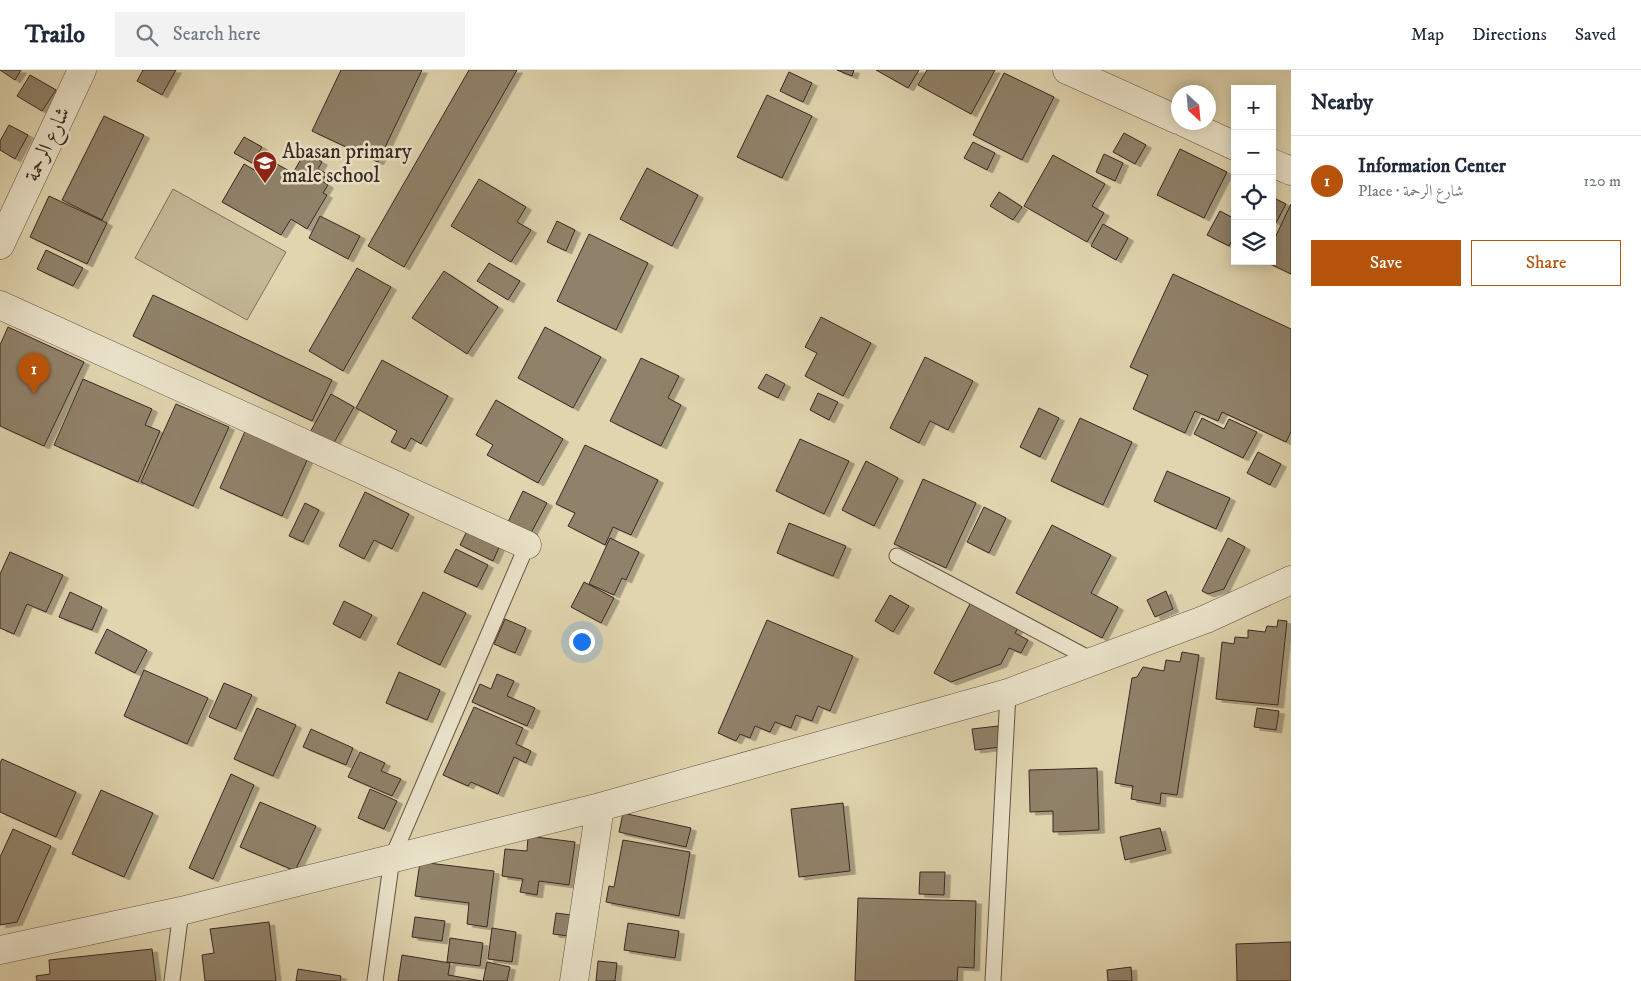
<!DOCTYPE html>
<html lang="en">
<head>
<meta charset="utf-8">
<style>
  :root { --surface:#fff; --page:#f2f2f3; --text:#1f2937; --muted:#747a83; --line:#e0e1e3; --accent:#b45309 }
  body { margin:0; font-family:"IM FELL DW Pica",Amiri,serif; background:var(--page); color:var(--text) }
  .controls { position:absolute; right:15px; top:15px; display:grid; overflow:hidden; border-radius:0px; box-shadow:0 2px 12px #0003 }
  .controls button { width:45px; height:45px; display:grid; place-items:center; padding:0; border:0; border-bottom:1px solid var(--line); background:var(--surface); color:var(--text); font:25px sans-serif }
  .compass { position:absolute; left:1171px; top:15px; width:45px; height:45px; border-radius:50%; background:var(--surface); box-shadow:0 2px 12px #0003; rotate:154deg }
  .you { position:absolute; left:581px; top:571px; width:18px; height:18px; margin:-12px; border:4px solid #fff; border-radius:50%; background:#1a73e8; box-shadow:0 0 0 8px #1a73e833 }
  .badge { display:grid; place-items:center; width:32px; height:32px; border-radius:50%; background:var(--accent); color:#fff; font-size:16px; font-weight:700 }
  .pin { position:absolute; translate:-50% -41px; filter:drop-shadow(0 1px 2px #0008) }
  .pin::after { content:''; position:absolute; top:26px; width:18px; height:15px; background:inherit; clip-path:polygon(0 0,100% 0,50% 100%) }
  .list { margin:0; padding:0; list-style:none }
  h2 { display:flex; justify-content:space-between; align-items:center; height:65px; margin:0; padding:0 20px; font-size:21px }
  h2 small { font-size:16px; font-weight:400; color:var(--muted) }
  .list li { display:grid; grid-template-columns:32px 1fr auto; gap:15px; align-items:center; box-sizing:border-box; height:90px; padding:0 20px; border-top:1px solid var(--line) }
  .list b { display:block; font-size:19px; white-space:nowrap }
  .list p { margin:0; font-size:16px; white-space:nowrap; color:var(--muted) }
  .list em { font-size:16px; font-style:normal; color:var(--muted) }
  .actions { display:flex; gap:10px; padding:15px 20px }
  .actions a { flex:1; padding:11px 0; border:1px solid var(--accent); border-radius:0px; text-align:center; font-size:18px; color:var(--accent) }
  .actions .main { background:var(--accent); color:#fff }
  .icon { flex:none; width:28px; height:28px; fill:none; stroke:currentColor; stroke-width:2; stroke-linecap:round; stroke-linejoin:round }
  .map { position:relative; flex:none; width:1291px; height:911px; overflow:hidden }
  header { display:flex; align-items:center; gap:30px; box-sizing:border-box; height:70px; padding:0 25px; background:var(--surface); border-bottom:1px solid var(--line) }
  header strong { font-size:24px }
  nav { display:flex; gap:28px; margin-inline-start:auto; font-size:18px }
  .search { width:350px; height:45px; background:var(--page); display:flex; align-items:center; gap:12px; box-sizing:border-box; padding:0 18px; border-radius:0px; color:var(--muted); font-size:19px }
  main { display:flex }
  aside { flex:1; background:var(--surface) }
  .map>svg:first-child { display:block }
  .green { fill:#c4b897; stroke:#7e705c }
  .building { fill:#90826b; stroke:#392821; filter:url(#shadow) }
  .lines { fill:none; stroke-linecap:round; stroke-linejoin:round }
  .service-casing { stroke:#635344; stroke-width:17 }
  .minor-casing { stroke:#635344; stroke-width:29 }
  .service { stroke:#ebe4cb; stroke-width:15 }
  .minor { stroke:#ebe4cb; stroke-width:28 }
  .labels { text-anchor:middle; stroke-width:5; stroke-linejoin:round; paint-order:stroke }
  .street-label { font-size:21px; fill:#392821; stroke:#ebe4cb }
  .poi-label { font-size:21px; fill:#392821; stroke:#ebe4cb; text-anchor:start }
</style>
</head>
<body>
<header>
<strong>Trailo</strong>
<div class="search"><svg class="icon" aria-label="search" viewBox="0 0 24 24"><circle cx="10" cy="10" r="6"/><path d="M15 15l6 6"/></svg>Search here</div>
<nav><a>Map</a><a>Directions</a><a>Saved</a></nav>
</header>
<main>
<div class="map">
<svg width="1291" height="911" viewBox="0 0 1291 911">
  <defs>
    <filter id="shadow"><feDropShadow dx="5.5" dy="3" stdDeviation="0" flood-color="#0004"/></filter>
  </defs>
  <rect width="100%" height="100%" fill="#e0d5af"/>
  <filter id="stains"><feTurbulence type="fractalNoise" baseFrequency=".004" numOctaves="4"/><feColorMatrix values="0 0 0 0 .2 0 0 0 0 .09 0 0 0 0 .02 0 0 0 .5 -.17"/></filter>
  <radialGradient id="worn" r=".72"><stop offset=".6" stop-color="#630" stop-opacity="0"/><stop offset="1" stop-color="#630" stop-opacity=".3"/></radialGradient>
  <path class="green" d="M173,119L286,182L247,250L135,188Z"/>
  <path class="building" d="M0,0H21L15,10Z
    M143,0H176L162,25L137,11Z
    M341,0H422L378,92L312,61Z
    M469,0H517L404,197L368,176Z
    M837,0H854L852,6Z
    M876,0H919L908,18Z
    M927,0H995L971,44L918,15Z
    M789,2L812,13L803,32L780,21Z
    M1004,3L1054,27L1022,90L973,65Z
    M30,5L56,20L42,41L17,26Z
    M767,25L812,46L782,108L737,87Z
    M104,46L144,65L102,150L62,130Z
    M9,55L28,65L15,89L0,80V71Z
    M1124,63L1146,75L1135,94L1113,82Z
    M244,67L262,77L252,93L234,83Z
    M973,72L995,83L987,100L964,88Z
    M1180,79L1227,102L1204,148L1157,125Z
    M305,82L322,92L318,99L327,104L322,111L328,115L323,123L327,125L307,159L291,149L281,165L222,132L244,94L256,101L264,87L293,103Z
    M1104,84L1123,93L1115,111L1096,102Z
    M1053,85L1105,114L1092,136L1104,143L1087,172L1024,136Z
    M647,98L698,125L672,176L620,149Z
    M479,109L526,137L517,152L531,160L511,192L451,156Z
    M999,122L1022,137L1013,150L990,136Z
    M49,126L107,153L87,194L30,167Z
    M1272,127L1286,134L1276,153L1272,151Z
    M1291,134V204L1264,191H1272V174Z
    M1220,141L1235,149V164L1229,176L1207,165Z
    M320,146L360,166L348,189L309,168Z
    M557,151L575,160L566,181L547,172Z
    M1103,154L1128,168L1116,190L1091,176Z
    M589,164L648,193L616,260L557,231Z
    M46,180L83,198L73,216L37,199Z
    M489,193L520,211L508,230L477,211Z
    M357,198L391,217L343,301L309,281Z
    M444,201L498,237L467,284L412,248Z
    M1173,204L1291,259V362L1286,372L1222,342L1218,351L1195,341L1185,363L1133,339L1148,305L1130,297Z
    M153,225L332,310L312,351L133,266Z
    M821,247L871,273L843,326L805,306L817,283L805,277Z
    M8,257L84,292L44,376L0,356V275Z
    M545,257L601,287L573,338L518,308Z
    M925,287L973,311L948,360L930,351L919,373L890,358Z
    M641,288L679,306L668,328L681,335L661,376L610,351Z
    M382,290L448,326L421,374L411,368L405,379L391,372L397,361L356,338Z
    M766,304L785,314L778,328L758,318Z
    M83,309L152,339L145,355L160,361L138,412L54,375Z
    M818,323L838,332L829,350L810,340Z
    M331,324L354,337L331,378L308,366Z
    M496,330L563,369L538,413L487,385L493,375L476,365Z
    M176,334L229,357L193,436L141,412Z
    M1039,338L1059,348L1040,387L1020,377Z
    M1080,348L1132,372L1103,435L1051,411Z
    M1202,348L1224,359L1229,349L1257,362L1243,388L1194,364Z
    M246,359L309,386L282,446L220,418Z
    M800,369L849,391L824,444L776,421Z
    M585,375L658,410L631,465L613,457L605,475L568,456L575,443L556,434Z
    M1258,382L1281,394L1270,415L1247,403Z
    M866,391L898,408L874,456L842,440Z
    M1167,401L1230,428L1216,459L1154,431Z
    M923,409L976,433L946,498L894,474Z
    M523,421L547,433L531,463L508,452Z
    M365,422L409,444L392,479L374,470L364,489L339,476Z
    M305,433L319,440L303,472L289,466Z
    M984,437L1006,448L989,483L967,472Z
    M789,453L846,476L833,506L777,483Z
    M1052,455L1111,485L1091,523L1118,537L1102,568L1016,523Z
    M469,457L501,473L493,491L460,475Z
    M610,468L639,482L626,510L622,508L614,525L589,514Z
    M1228,468L1245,477L1224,519L1208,524L1202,521Z
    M456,479L488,495L477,517L444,502Z
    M10,482L63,505L46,542L27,534L14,564L0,558V504Z
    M584,512L614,528L601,553L571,537Z
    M1166,521L1173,539L1155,547L1147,530Z
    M70,522L102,537L92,560L59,547Z
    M423,522L466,543L440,595L397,574Z
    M890,525L909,536L893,562L875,551Z
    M972,530L1020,555L1015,563L1028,570L1021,583L1009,578L1001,594L951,612L934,603Z
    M344,531L372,545L360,568L333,554Z
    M505,549L526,558L515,583L494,574Z
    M767,550L853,586L830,641L818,636L812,651L796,645L791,658L775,652L770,662L755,656L750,668L740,664L736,671L718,663Z
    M1278,550L1287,551L1278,635L1216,629L1222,572L1234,574L1235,567L1248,568V560L1265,562L1267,556L1277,557Z
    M107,559L147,580L135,603L95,583Z
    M1182,582L1199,585L1177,725L1161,723L1160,734L1131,729L1133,716L1115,713L1132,608L1137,607L1143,597L1164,601L1166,590L1180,592Z
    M144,600L208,628L187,674L124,646Z
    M399,602L440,620L427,650L386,633Z
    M497,604L514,611L507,626L535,638L527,656L472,632L480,614L491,619Z
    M224,613L252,625L236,659L209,647Z
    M474,637L523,658L516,674L531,681L526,693L514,687L498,724L471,712L468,716L443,705Z
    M257,638L296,655L273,706L234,689Z
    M1257,638L1279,641L1276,660L1254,657Z
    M998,656L1001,677L975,680L972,659Z
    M311,659L353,678L346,695L303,677Z
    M360,682L385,693L381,701L401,709L392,726L348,707Z
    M2,689L76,722L56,767L0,742V693Z
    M1097,698L1099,760L1053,762V741L1030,742L1029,700Z
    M231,704L254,715L213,809L189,798Z
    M370,719L397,731L384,759L358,748Z
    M101,720L153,743L124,807L72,784Z
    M260,732L316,756L295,801L240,777Z
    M843,733L850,801L799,807L791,739Z
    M623,743L691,758L686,777L619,762Z
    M1160,758L1166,780L1125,790L1120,767Z
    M13,759L51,776L17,852L0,855V787Z
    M528,766L575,772L569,815L539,811L537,825L520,822L523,809L502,806L505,779L527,781Z
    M623,770L690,782L679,846L606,832L609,816L614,817Z
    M420,792L494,801L487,857L467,854L469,833L415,826Z
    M920,802H945L944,825L919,824Z
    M858,828L976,831L974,898L958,897L957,911H855Z
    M556,843L579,846L576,867L553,864Z
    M415,847L445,851L442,871L412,867Z
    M269,852L276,911H205L202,885L214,883L210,859Z
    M628,853L679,861L675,888L624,880Z
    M492,858L516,862L512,892L488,889Z
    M450,868L483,873L480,896L447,892Z
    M1291,872V911H1237L1236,874Z
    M152,879L156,911H37L36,906L50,904L49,890Z
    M402,885L450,893L448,905L482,911H398Z
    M598,891L617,893L615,911H596Z
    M487,892L510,897L507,911H483Z
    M1131,897L1132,911H1108L1107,900Z
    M298,899L341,906L340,911H296Z"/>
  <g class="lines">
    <defs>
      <path id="service" d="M897,486L1094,591
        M172,911L181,841
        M375,911L392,788L527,475
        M993,911L1008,623"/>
      <path id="minor" d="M1067,0L1178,50
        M1183,52L1235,76
        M1272,93L1291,101
        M0,175L82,0
        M0,235L527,475
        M0,880L181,841L600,737L1008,623L1206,549L1291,510
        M574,911L600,737"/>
    </defs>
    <use href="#service" class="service-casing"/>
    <use href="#minor" class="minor-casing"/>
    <use href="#service" class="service"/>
    <use href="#minor" class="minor"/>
  </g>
  <defs>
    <symbol id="school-pin" viewBox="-11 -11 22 30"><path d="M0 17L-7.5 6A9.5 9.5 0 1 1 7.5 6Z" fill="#8f2418" stroke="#ebe4cb"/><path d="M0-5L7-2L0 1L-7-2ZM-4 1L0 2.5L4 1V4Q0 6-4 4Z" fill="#fff"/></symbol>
  </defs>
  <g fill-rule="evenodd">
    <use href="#school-pin" x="251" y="79" width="28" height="38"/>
  </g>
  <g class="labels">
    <g class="street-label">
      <text transform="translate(47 74) rotate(-65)" y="7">شارع الرحمة</text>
    </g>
    <g class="poi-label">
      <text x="282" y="88">Abasan primary<tspan x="282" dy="24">male school</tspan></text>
    </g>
  </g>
  <rect width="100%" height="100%" filter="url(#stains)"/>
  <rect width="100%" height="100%" fill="url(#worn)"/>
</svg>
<div class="controls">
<button>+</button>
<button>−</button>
<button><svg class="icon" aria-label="locate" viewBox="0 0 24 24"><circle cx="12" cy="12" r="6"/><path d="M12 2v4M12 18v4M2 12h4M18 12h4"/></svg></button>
<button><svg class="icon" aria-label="layers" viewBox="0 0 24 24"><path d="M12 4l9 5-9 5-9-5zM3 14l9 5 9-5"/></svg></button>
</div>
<svg class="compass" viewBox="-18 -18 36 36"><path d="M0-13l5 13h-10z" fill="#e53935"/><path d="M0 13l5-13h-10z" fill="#747a83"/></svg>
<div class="you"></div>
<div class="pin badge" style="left:34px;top:324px">1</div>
</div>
<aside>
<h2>Nearby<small></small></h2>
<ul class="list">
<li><span class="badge">1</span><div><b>Information Center</b><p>Place · شارع الرحمة</p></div><em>120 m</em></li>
</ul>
<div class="actions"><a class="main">Save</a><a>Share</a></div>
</aside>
</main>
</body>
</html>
